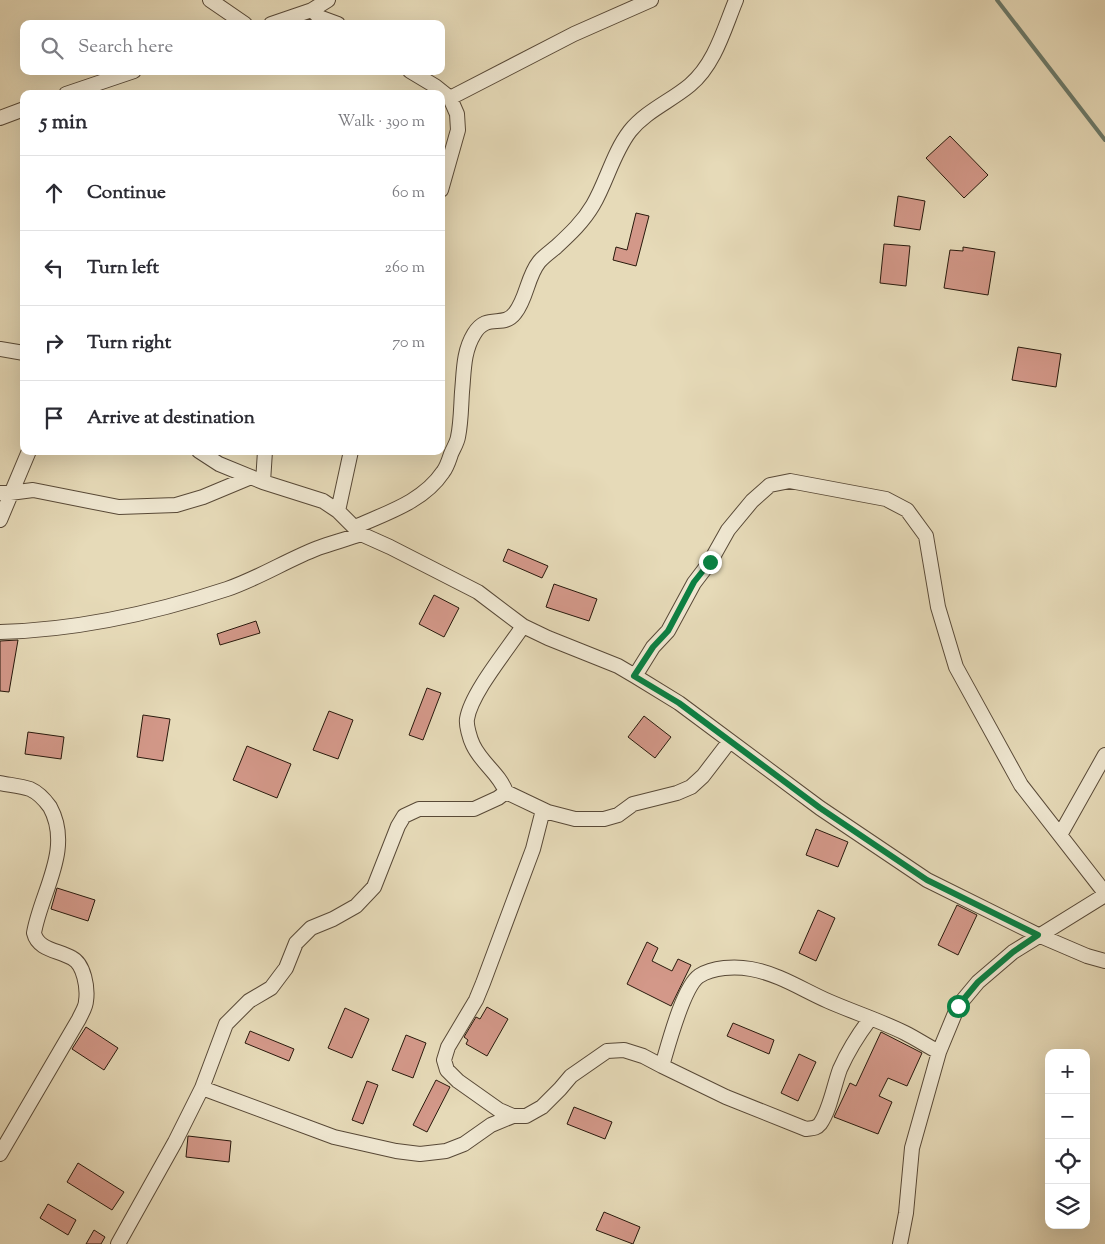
<!DOCTYPE html>
<html lang="en">
<head>
<meta charset="utf-8">
<style>
  :root { --surface:#fff; --page:#f2f2f3; --text:#2b2b33; --muted:#7c7c81; --line:#e1e1e2 }
  body { margin:0; font-family:"Sorts Mill Goudy",serif; background:var(--page); color:var(--text) }
  .controls { position:absolute; right:15px; bottom:15px; display:grid; overflow:hidden; border-radius:10px; box-shadow:0 5px 20px #0002 }
  .controls button { width:45px; height:45px; display:grid; place-items:center; padding:0; border:0; border-bottom:1px solid var(--line); background:var(--surface); color:var(--text); font:25px sans-serif }
  .stop { position:absolute; width:15px; height:15px; margin:-11px; border:4px solid #0b8043; border-radius:50%; background:#fff }
  .stop.end { background:#0b8043; border-color:#fff; box-shadow:0 1px 5px #0008 }
  .list { margin:0; padding:0; list-style:none }
  h2 { display:flex; justify-content:space-between; align-items:center; height:65px; margin:0; padding:0 20px; font-size:21px }
  h2 small { font-size:16px; font-weight:400; color:var(--muted) }
  .list li { display:grid; grid-template-columns:32px 1fr auto; gap:15px; align-items:center; box-sizing:border-box; height:75px; padding:0 20px; border-top:1px solid var(--line) }
  .list b { display:block; font-size:19px; white-space:nowrap }
  .list em { font-size:16px; font-style:normal; color:var(--muted) }
  .icon { flex:none; width:28px; height:28px; fill:none; stroke:currentColor; stroke-width:2; stroke-linecap:round; stroke-linejoin:round }
  .map { position:relative; flex:none; width:1105px; height:1244px; overflow:hidden }
  .search { position:absolute; background:var(--surface); box-shadow:0 5px 20px #0002; left:20px; top:20px; width:425px; height:55px; display:flex; align-items:center; gap:12px; box-sizing:border-box; padding:0 18px; border-radius:10px; color:var(--muted); font-size:19px }
  .panel { position:absolute; background:var(--surface); box-shadow:0 5px 20px #0002; left:20px; top:90px; width:425px; height:365px; border-radius:10px }
  .map>svg:first-child { display:block }
  .lines { fill:none; stroke-linecap:round; stroke-linejoin:round }
  .stream { stroke:#6b7a6b; stroke-width:4 }
  .building { fill:#d39889; stroke:#28190c }
  .minor-casing { stroke:#584937; stroke-width:16 }
  .minor { stroke:#efe7d1; stroke-width:14 }
  .route { stroke:#0b8043; stroke-width:6 }
</style>
</head>
<body>
<div class="map">
<svg width="1105" height="1244" viewBox="0 0 1105 1244">
  <rect width="100%" height="100%" fill="#e6dab8"/>
  <filter id="stains"><feTurbulence type="fractalNoise" baseFrequency=".004" numOctaves="4"/><feColorMatrix values="0 0 0 0 .2 0 0 0 0 .09 0 0 0 0 .02 0 0 0 .5 -.17"/></filter>
  <radialGradient id="worn" r=".72"><stop offset=".6" stop-color="#630" stop-opacity="0"/><stop offset="1" stop-color="#630" stop-opacity=".3"/></radialGradient>
  <g class="lines">
    <path class="stream" d="M997,0L1105,140"/>
  </g>
  <path class="building" d="M950,136L988,175L964,198L926,158Z
    M898,196L925,201L920,230L894,226Z
    M636,213L649,216L636,266L613,260L616,247L627,250Z
    M884,244L910,246L906,286L880,283Z
    M963,247L995,252L988,295L944,288L950,250L963,251Z
    M1018,347L1061,354L1056,387L1012,380Z
    M508,549L548,566L542,578L503,561Z
    M554,584L597,599L589,621L546,607Z
    M434,595L459,608L444,637L419,624Z
    M256,621L260,633L220,645L217,634Z
    M18,640L9,692L0,691V641Z
    M427,688L441,693L423,740L409,735Z
    M329,711L353,720L338,759L313,750Z
    M143,715L170,719L163,761L137,757Z
    M644,716L671,737L655,758L628,737Z
    M28,732L64,737L61,759L25,754Z
    M247,746L291,764L277,798L233,780Z
    M816,829L848,842L838,867L806,855Z
    M57,888L95,900L88,921L51,909Z
    M957,905L977,915L958,955L938,945Z
    M818,910L835,918L816,961L799,953Z
    M647,942L658,948L652,961L672,971L678,959L691,965L671,1006L627,984Z
    M487,1007L508,1019L487,1056L466,1044L468,1040L464,1037L476,1017L480,1019Z
    M345,1008L369,1019L352,1058L328,1048Z
    M733,1023L774,1040L769,1054L727,1036Z
    M86,1027L118,1048L104,1070L72,1049Z
    M250,1031L294,1049L289,1061L245,1043Z
    M881,1032L922,1053L907,1086L888,1078L879,1096L892,1102L878,1134L834,1117L850,1083L856,1086Z
    M406,1035L426,1043L413,1078L392,1070Z
    M799,1054L816,1062L798,1101L781,1093Z
    M436,1080L450,1087L427,1132L413,1125Z
    M367,1081L378,1085L363,1124L352,1120Z
    M574,1107L612,1122L605,1139L567,1124Z
    M188,1136L231,1141L229,1162L186,1157Z
    M78,1163L124,1192L112,1210L67,1182Z
    M48,1204L76,1220L68,1235L40,1218Z
    M604,1212L640,1227L633,1244L596,1230Z
    M94,1230L105,1237L101,1244H86Z"/>
  <g class="lines">
    <defs>
      <path id="minor" d="M210,0L245,24
        M312,10L328,0
        M271,24L312,10L319,17L338,24
        M410,71L435,86L450,98L574,34L651,0
        M66,94L134,71
        M0,118L24,109
        M441,190L458,130L457,114L450,98
        M0,349L24,353
        M199,451L219,464L263,482L323,501L338,511L361,534
        M263,482L265,451
        M0,493H10L33,490L119,507L176,505L203,497L251,477
        M338,511L351,451
        M0,520L29,451
        M355,527C386,513 423,502 443,472C447,467 449,460 451,454C453,449 457,443 458,437C461,423 461,407 462,392C464,372 463,352 474,334C487,312 503,329 515,313C527,298 527,277 539,262C543,257 550,252 556,247C570,234 583,222 593,205C607,181 613,153 630,131C646,111 671,101 690,85C715,64 724,29 736,0
        M0,632C77,630 154,613 227,589C259,578 287,560 318,548C332,543 347,539 361,534L390,547L478,592L523,626L548,638L618,666L635,676L679,703L820,808L927,880L1038,935L1087,956L1105,961
        M635,676L653,647L668,631L694,583L710,562L728,530L752,501L770,485L790,481L886,499L907,510L926,536L938,607L956,667L1021,785L1105,893
        M0,783C10,785 21,786 30,789C39,793 45,800 50,807C73,849 41,892 34,933C38,950 58,950 72,958C84,964 88,988 86,1001C86,1007 81,1014 79,1019L0,1154
        M506,792L548,812L575,819H604L618,815L633,804L677,793L691,787L703,776L729,742
        M543,810L533,849L483,983L476,1000L448,1047L444,1060L447,1070L458,1081L499,1110L513,1116H526L542,1107L560,1089L571,1076L607,1051L624,1050L643,1056L662,1066C668,1046 683,987 699,976C713,967 735,966 751,969C779,974 803,990 828,1001C853,1012 881,1021 905,1033C917,1039 927,1046 939,1052
        M1060,835L1105,755
        M662,1066L726,1097L806,1129C812,1128 816,1129 820,1124C830,1110 834,1085 840,1069C848,1051 858,1035 870,1019
        M202,1088L334,1137L396,1151L420,1154L446,1151L464,1144L491,1125L513,1116
        M118,1244L175,1142L202,1088L226,1024L249,1001L271,988L286,968L296,943L311,928L333,919L356,906L374,887L398,826L404,816L419,809H474L498,798L506,792C499,773 482,764 473,745C470,739 466,725 467,719C471,693 508,649 523,626
        M900,1244L906,1213L912,1148L939,1052L958,1006L978,982L1013,952L1105,895"/>
    </defs>
    <use href="#minor" class="minor-casing"/>
    <use href="#minor" class="minor"/>
  </g>
  <g class="lines">
    <path class="route" d="M710,562L694,582L668,631L653,647L634,676L679,703L820,808L927,880L1038,935L1013,952L978,982L958,1006"/>
  </g>
  <rect width="100%" height="100%" filter="url(#stains)"/>
  <rect width="100%" height="100%" fill="url(#worn)"/>
</svg>
<div class="controls">
<button>+</button>
<button>−</button>
<button><svg class="icon" aria-label="locate" viewBox="0 0 24 24"><circle cx="12" cy="12" r="6"/><path d="M12 2v4M12 18v4M2 12h4M18 12h4"/></svg></button>
<button><svg class="icon" aria-label="layers" viewBox="0 0 24 24"><path d="M12 4l9 5-9 5-9-5zM3 14l9 5 9-5"/></svg></button>
</div>
<div class="stop" style="left:958px;top:1006px"></div>
<div class="stop end" style="left:710px;top:562px"></div>
<div class="search"><svg class="icon" aria-label="search" viewBox="0 0 24 24"><circle cx="10" cy="10" r="6"/><path d="M15 15l6 6"/></svg>Search here</div>
<section class="panel">
<h2>5 min<small>Walk · 390 m</small></h2>
<ul class="list">
<li><svg class="icon" aria-label="ahead" viewBox="0 0 24 24"><path d="M12 20V5M6 11l6-6 6 6"/></svg><div><b>Continue</b></div><em>60 m</em></li>
<li><svg class="icon" aria-label="left" viewBox="0 0 24 24"><path d="M17 20v-9H6M10 6l-5 5 5 5"/></svg><div><b>Turn left</b></div><em>260 m</em></li>
<li><svg class="icon" aria-label="right" viewBox="0 0 24 24"><path d="M7 20v-9h11M14 6l5 5-5 5"/></svg><div><b>Turn right</b></div><em>70 m</em></li>
<li><svg class="icon" aria-label="arrive" viewBox="0 0 24 24"><path d="M6 21V4h12l-3 4 3 4H6"/></svg><div><b>Arrive at destination</b></div></li>
</ul>
</section>
</div>
</body>
</html>
